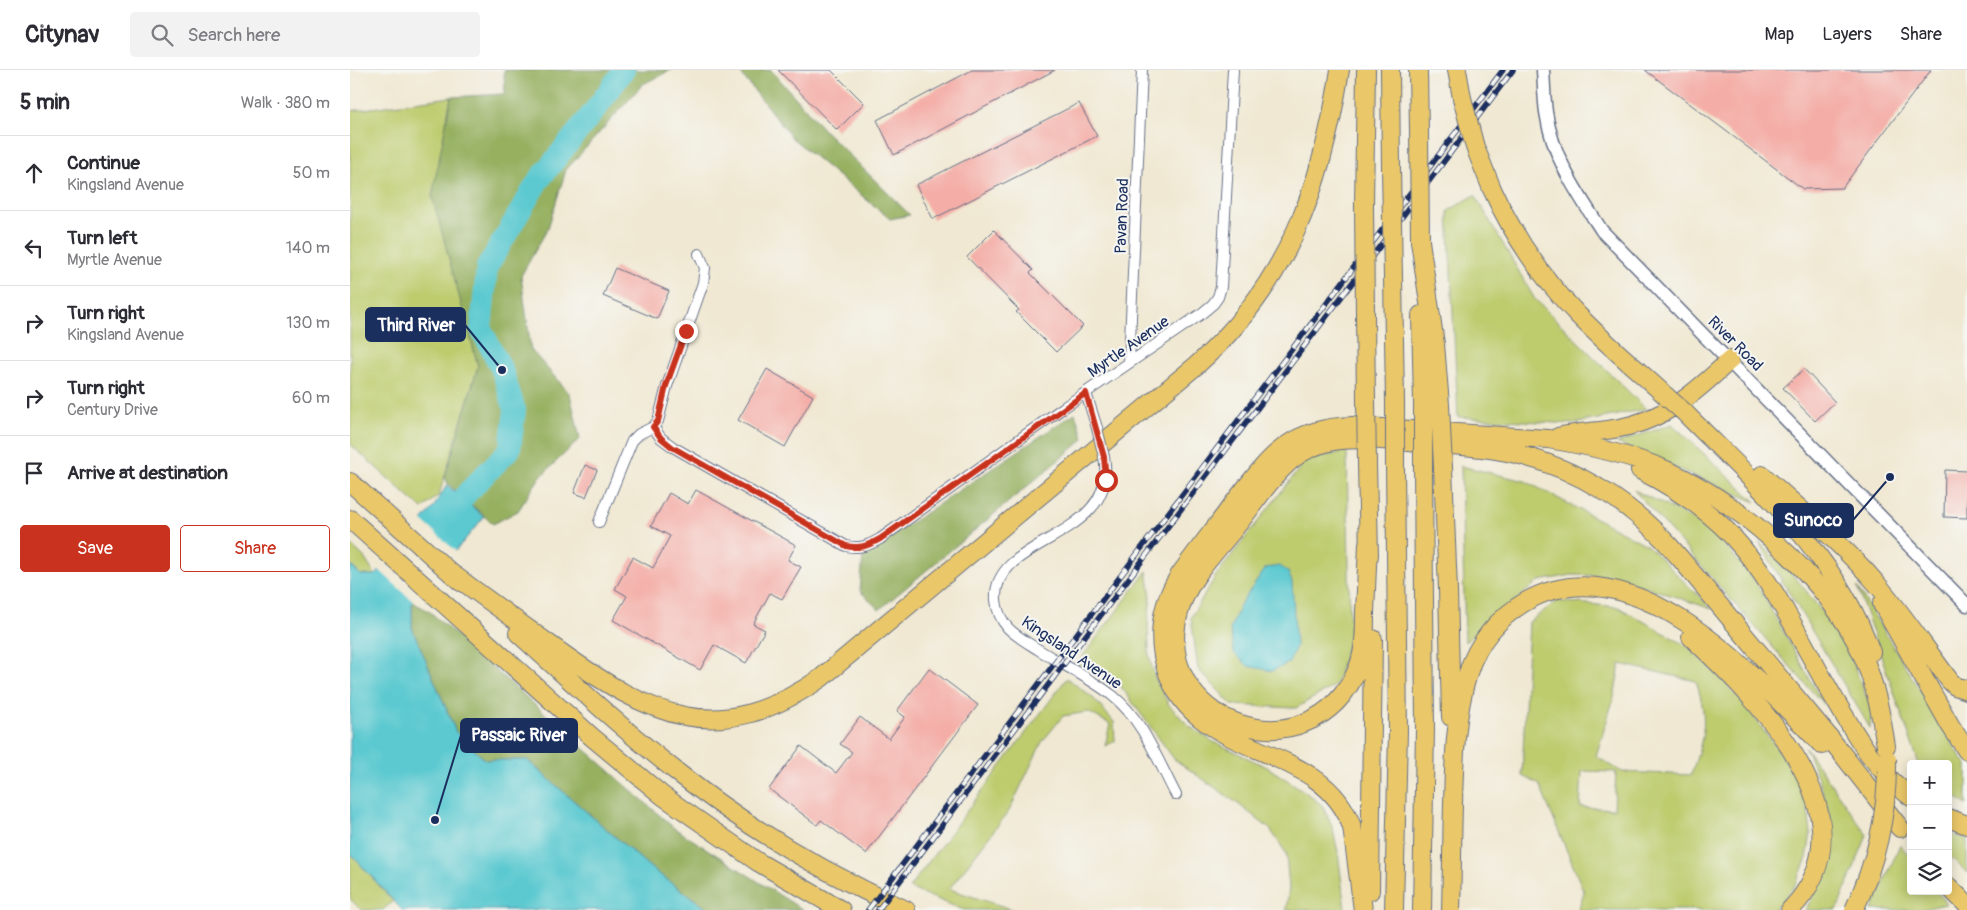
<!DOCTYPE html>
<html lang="en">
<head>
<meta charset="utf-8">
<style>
  :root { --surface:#fff; --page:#f2f2f3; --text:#2b2b33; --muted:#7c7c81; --line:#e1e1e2; --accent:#c8321e }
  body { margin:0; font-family:Pangolin,sans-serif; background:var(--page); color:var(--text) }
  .controls { position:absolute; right:15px; bottom:15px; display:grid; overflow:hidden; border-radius:5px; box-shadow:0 2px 12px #0003 }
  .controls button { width:45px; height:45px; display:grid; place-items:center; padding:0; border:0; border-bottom:1px solid var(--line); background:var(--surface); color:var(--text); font:25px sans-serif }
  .stop { position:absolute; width:15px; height:15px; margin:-11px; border:4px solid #c8321e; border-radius:50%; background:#fff }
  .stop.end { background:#c8321e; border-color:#fff; box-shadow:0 1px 5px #0008 }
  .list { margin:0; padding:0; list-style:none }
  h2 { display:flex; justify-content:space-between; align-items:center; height:65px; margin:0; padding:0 20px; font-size:21px }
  h2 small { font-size:16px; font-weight:400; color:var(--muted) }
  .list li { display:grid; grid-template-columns:32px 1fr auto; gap:15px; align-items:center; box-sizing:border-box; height:75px; padding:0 20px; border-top:1px solid var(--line) }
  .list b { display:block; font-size:19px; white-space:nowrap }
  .list p { margin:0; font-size:16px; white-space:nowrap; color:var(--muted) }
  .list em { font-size:16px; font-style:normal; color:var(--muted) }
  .actions { display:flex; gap:10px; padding:15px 20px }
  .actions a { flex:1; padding:11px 0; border:1px solid var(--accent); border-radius:5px; text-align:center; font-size:18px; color:var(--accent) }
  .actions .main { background:var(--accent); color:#fff }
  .icon { flex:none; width:28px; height:28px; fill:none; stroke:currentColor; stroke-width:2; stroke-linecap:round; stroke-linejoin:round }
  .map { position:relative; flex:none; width:1617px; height:840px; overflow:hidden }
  header { display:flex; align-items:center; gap:30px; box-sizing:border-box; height:70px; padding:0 25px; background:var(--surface); border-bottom:1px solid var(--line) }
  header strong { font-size:24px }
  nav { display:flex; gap:28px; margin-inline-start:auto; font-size:18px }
  .search { width:350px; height:45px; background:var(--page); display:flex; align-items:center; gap:12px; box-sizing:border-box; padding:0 18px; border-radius:5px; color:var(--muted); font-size:19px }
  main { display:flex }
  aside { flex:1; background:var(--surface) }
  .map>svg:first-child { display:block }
  .green { fill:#becc6e; stroke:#6c7e66; fill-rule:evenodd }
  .forest { fill:#96b061; stroke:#587060 }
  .water { fill:#5cc9d0; stroke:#3c7c97 }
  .pier { fill:#f0e8d2 }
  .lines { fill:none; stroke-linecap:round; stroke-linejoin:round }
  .river { stroke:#5cc9d0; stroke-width:22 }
  .building { fill:#f4aea7 }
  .minor-casing { stroke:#667087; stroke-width:12 }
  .tertiary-casing { stroke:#667087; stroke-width:15 }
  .motorway-casing { stroke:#667087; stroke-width:20 }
  .minor { stroke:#fff; stroke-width:10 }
  .tertiary { stroke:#fff; stroke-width:12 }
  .motorway { stroke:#eac769; stroke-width:18 }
  .rail-casing { stroke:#1b2f5e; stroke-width:5.5 }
  .rail { stroke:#f6f6f2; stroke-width:4; stroke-dasharray:11; stroke-linecap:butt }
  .minor-bridge-casing { stroke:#667087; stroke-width:12; stroke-linecap:butt }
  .motorway-bridge-casing { stroke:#667087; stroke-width:20; stroke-linecap:butt }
  .minor-bridge { stroke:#fff; stroke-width:10 }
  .motorway-bridge { stroke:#eac769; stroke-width:18 }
  .route { stroke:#c8321e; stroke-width:6 }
  .labels { text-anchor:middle; stroke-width:4; stroke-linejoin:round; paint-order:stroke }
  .street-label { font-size:16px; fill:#1b2f5e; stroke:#f6f6f2 }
  .leader { fill:none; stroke:#1b2f5e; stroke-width:2 }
  .callout-dot { fill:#1b2f5e; stroke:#f6f6f2; stroke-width:2 }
  .callout { fill:#1b2f5e; stroke:#1b2f5e; stroke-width:2 }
  .callout-label { font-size:18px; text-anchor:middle; font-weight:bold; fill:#fff }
</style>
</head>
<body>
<header>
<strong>Citynav</strong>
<div class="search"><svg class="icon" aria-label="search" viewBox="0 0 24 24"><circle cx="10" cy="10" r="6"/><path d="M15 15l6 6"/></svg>Search here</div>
<nav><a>Map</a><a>Layers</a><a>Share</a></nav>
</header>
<main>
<aside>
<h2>5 min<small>Walk · 380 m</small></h2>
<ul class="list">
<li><svg class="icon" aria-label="ahead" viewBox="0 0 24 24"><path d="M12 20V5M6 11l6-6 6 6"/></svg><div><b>Continue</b><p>Kingsland Avenue</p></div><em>50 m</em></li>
<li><svg class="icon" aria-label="left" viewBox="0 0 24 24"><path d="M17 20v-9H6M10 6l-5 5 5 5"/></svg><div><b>Turn left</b><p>Myrtle Avenue</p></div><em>140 m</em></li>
<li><svg class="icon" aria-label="right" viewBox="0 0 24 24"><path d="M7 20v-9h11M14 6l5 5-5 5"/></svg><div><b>Turn right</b><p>Kingsland Avenue</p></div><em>130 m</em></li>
<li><svg class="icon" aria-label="right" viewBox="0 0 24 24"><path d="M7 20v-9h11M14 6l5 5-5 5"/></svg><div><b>Turn right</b><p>Century Drive</p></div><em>60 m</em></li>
<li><svg class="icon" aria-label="arrive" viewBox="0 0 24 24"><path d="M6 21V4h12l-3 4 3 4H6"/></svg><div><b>Arrive at destination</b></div></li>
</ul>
<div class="actions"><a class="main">Save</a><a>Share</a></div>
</aside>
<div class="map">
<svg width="1617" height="840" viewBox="0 0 1617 840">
  <rect width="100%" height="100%" fill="#f6f6f2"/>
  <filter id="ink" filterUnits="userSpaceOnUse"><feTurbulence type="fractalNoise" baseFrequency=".02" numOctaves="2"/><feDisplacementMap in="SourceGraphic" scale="10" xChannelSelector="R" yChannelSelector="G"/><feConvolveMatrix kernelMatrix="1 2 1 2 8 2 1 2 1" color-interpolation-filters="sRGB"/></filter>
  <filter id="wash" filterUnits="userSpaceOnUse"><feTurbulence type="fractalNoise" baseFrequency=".0096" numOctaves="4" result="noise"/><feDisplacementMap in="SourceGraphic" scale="20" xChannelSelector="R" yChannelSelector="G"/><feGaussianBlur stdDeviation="1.12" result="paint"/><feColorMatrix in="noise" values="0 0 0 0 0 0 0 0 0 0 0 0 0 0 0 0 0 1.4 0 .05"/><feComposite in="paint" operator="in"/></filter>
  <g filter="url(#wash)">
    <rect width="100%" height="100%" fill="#f0e8d2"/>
    <path class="green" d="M101,27L83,126L128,296L89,425L72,439L0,374V41Z
      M1125,125L1184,228L1296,339L1223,354L1108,347L1098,141Z
      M1322,354L1406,432L1267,373Z
      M997,381L1000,564L986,615L946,638L882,635L848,599L841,547L867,504L956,390Z
      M1111,396L1175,411L1297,475L1362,539L1263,506L1222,505L1189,511L1115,572Z
      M1284,420L1359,457L1405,511L1475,636Z
      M1409,472L1446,508L1493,569L1522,640L1520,658Z
      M0,474L13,486L25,505H11L0,495Z
      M797,501L801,526L798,551L799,585L805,608L819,635L839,656L862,671L917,697L954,721L972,735L982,756L988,782L995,840H936L939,818L936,783L920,759L887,733L824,689L761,603L726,595Z
      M1507,517L1612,689L1617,694V735L1598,722V694H1569Z
      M1207,531L1268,537L1337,576L1375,612L1400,642L1436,691L1449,713L1458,740L1461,763L1457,788L1446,814L1430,834L1422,840H1228L1234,822L1189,714L1172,706L1179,552ZM1270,594L1346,611C1359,652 1354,666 1341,705L1272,702L1246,686L1264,627ZM1232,701L1266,702L1264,739L1230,737Z
      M717,608L743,628L764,652L765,671L755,676L760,654L738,642L713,646L692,672L659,741L599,819L664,840H614L559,818Z
      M1455,677L1517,765L1487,840H1455C1494,776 1484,743 1455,677Z
      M1598,763L1617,769V803L1598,784Z
      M1550,775L1561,788V821H1587L1596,834L1568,840H1522Z
      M0,783L43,831L33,840H11L0,829Z"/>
    <path class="forest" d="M154,0H321L293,14L216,100L198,158L171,206L181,280L220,324L230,369L190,407L168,441L143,454L98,414L95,407L128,296L82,126L101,27L155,24Z
      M388,0H421L475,61L560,145L540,149L442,68Z
      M725,343L734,369L529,540L510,521L513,485Z
      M62,532L79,541L324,758L453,840H359L301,798L177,690H135L106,662L62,558Z"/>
    <path class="water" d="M97,415L134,447L62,533V558L106,662L135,690H177L301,798L359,840H52L0,783V495L11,505H26L83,438Z
      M930,496L938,502L942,512L946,576L939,593L922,601L898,596L884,583L880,559L891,533L916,498Z"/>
    <path class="pier" d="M70,449L107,482L65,533L28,499Z"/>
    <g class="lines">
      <path class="river" d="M94,452L117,423L160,379L165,340L152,300L131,259L137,197L188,111L245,40L274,0"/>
    </g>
    <g id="blocks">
      <path class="building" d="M428,0H481L514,33L487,60Z
        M622,0H705L544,85L527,50Z
        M1295,0H1581L1492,118L1453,119Z
        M729,33L747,66L583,149L566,115Z
        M644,160L683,200L680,203L733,256L706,282L666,242L669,240L617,187Z
        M265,198L319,221L307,249L253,226Z
        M417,299L463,326L435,377L388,350Z
        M1454,299L1485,332L1465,351L1433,318Z
        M235,395L247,400L236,427L224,423Z
        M1595,400L1617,401V448L1594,447Z
        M346,420L446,475L438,490L451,497L432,529L420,523L403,554L415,560L396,593L364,575L350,600L263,550L277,526L265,519L283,487L303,498L320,466L301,456L319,423L338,434Z
        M579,598L628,635L516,784L471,750L467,755L419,719L451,676L486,703L502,682L490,674L510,647L539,669L555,647L547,641Z"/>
    </g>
  </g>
  <g filter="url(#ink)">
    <use href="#blocks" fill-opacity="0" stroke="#667087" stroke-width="1"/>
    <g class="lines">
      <defs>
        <path id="minor" d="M779,293L792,0
          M736,323L747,358
          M303,357L311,368L323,377L496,476C510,479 517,476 530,469L713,338L851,244L863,234L868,227L871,217L883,0
          M754,387C770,471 641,466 646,530C647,541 651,550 658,558C667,567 678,573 689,580C713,595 740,608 763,626C793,650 808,691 826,725
          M249,452L282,371L289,364L303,357L308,351L317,316L353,213L355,198L349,184"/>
        <path id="tertiary" d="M1193,0C1194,14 1194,28 1196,42C1202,87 1228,124 1252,161L1617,535"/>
        <path id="motorway" d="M1040,0L1041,98
          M1068,0L1069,62
          M1107,0L1112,28
          M1142,119C1163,165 1192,208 1228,245C1256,274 1288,300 1318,328
          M1014,135L1016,0
          M1070,171L1085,274L1090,335
          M1043,207L1045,332
          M1015,243L1016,331
          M1071,245L1073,334
          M1334,342C1406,415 1486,483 1521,582
          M1208,367C1228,362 1249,362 1269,358C1315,350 1347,321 1380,290
          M1017,394L1019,486
          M1093,398L1098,520L1101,647
          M1290,400C1323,417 1356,438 1382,466C1423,510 1451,571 1481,623C1504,662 1524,700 1561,727
          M1412,405C1451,440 1492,474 1526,513C1553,544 1575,578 1600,611L1605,616L1617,620
          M0,412L111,512
          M0,449L242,667L313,726L408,792L491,840
          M1018,474C1017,497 1016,519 1015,542C1015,560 1015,580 1008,598C960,712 795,651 830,539C839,507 868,480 888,454C904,434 918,411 937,394C974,359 1024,370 1070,373C1099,375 1129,376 1157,382C1226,396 1286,435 1330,488L1479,667L1550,758
          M104,505C139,531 174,556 209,581C302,647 367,680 471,608L848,294C938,213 972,117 990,0
          M1532,534L1600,655L1617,681
          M168,563C221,611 274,661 331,705C400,759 476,804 556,840
          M1341,567C1406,628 1530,749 1440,840
          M1598,748L1617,755
          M1598,816L1617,835
          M1020,821L1023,569
          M1013,840L1002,757C971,666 834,694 813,586C808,558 814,530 829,506C845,483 863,461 880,438C917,391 936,358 1002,356L1198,369C1235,375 1274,383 1309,397C1386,428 1477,507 1512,584C1525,613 1531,644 1536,676
          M1044,840L1048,661L1045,396
          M1072,840L1075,659L1073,397
          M1101,840C1102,805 1102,770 1103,734C1104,691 1105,645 1118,603C1127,573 1148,548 1175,532C1283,470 1405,606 1472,675"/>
      </defs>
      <use href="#minor" class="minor-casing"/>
      <use href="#tertiary" class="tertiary-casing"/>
      <use href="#motorway" class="motorway-casing"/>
      <use href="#minor" class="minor"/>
      <use href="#tertiary" class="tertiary"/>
      <use href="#motorway" class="motorway"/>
      <defs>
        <path id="rail" d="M518,840L1153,0
          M528,840L1163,0"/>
      </defs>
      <use href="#rail" class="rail-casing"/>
      <use href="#rail" class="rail"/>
      <defs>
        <path id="minor-bridge" d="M747,358L754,387"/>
        <path id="motorway-bridge" d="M1112,28L1125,77L1142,119
          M1069,62L1070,171
          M1041,98L1043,207
          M1014,135L1015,243
          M1318,328L1334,342
          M1016,331L1017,394
          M1045,332V396
          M1073,334V397
          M1090,335L1093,398
          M1504,840C1526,793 1538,741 1537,689"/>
      </defs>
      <use href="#minor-bridge" class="minor-bridge-casing"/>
      <use href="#motorway-bridge" class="motorway-bridge-casing"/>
      <use href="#minor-bridge" class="minor-bridge"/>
      <use href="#motorway-bridge" class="motorway-bridge"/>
    </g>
  </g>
  <g class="lines" filter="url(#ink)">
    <path class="route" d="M336,261L316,316L308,351L303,357L311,368L322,377L496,476C510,479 517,476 530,469L736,323L754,387L756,410"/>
  </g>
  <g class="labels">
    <g class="street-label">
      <text transform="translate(771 146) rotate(-88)" y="6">Pavan Road</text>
      <text transform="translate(1386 273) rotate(45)" y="6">River Road</text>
      <text transform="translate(778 276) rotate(-35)" y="6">Myrtle Avenue</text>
      <text transform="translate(722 582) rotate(34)" y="6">Kingsland Avenue</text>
    </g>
  </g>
  <path class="leader" d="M152 300L115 255M1540 407L1503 450M85 750L111 665"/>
  <g class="callout-dot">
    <circle cx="152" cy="300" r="5"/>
    <circle cx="1540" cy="407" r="5"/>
    <circle cx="85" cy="750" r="5"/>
  </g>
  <g class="callout">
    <rect x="16" y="238" width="99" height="33" rx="5"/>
    <rect x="1424" y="434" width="79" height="33" rx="5"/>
    <rect x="111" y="649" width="116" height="33" rx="5"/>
  </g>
  <g class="callout-label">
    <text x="66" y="261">Third River</text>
    <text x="1463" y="456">Sunoco</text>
    <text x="169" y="671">Passaic River</text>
  </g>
</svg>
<div class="controls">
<button>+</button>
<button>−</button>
<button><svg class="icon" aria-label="layers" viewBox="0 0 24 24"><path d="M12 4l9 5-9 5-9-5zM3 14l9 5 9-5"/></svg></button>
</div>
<div class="stop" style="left:756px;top:410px"></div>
<div class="stop end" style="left:336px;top:261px"></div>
</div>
</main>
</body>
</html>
